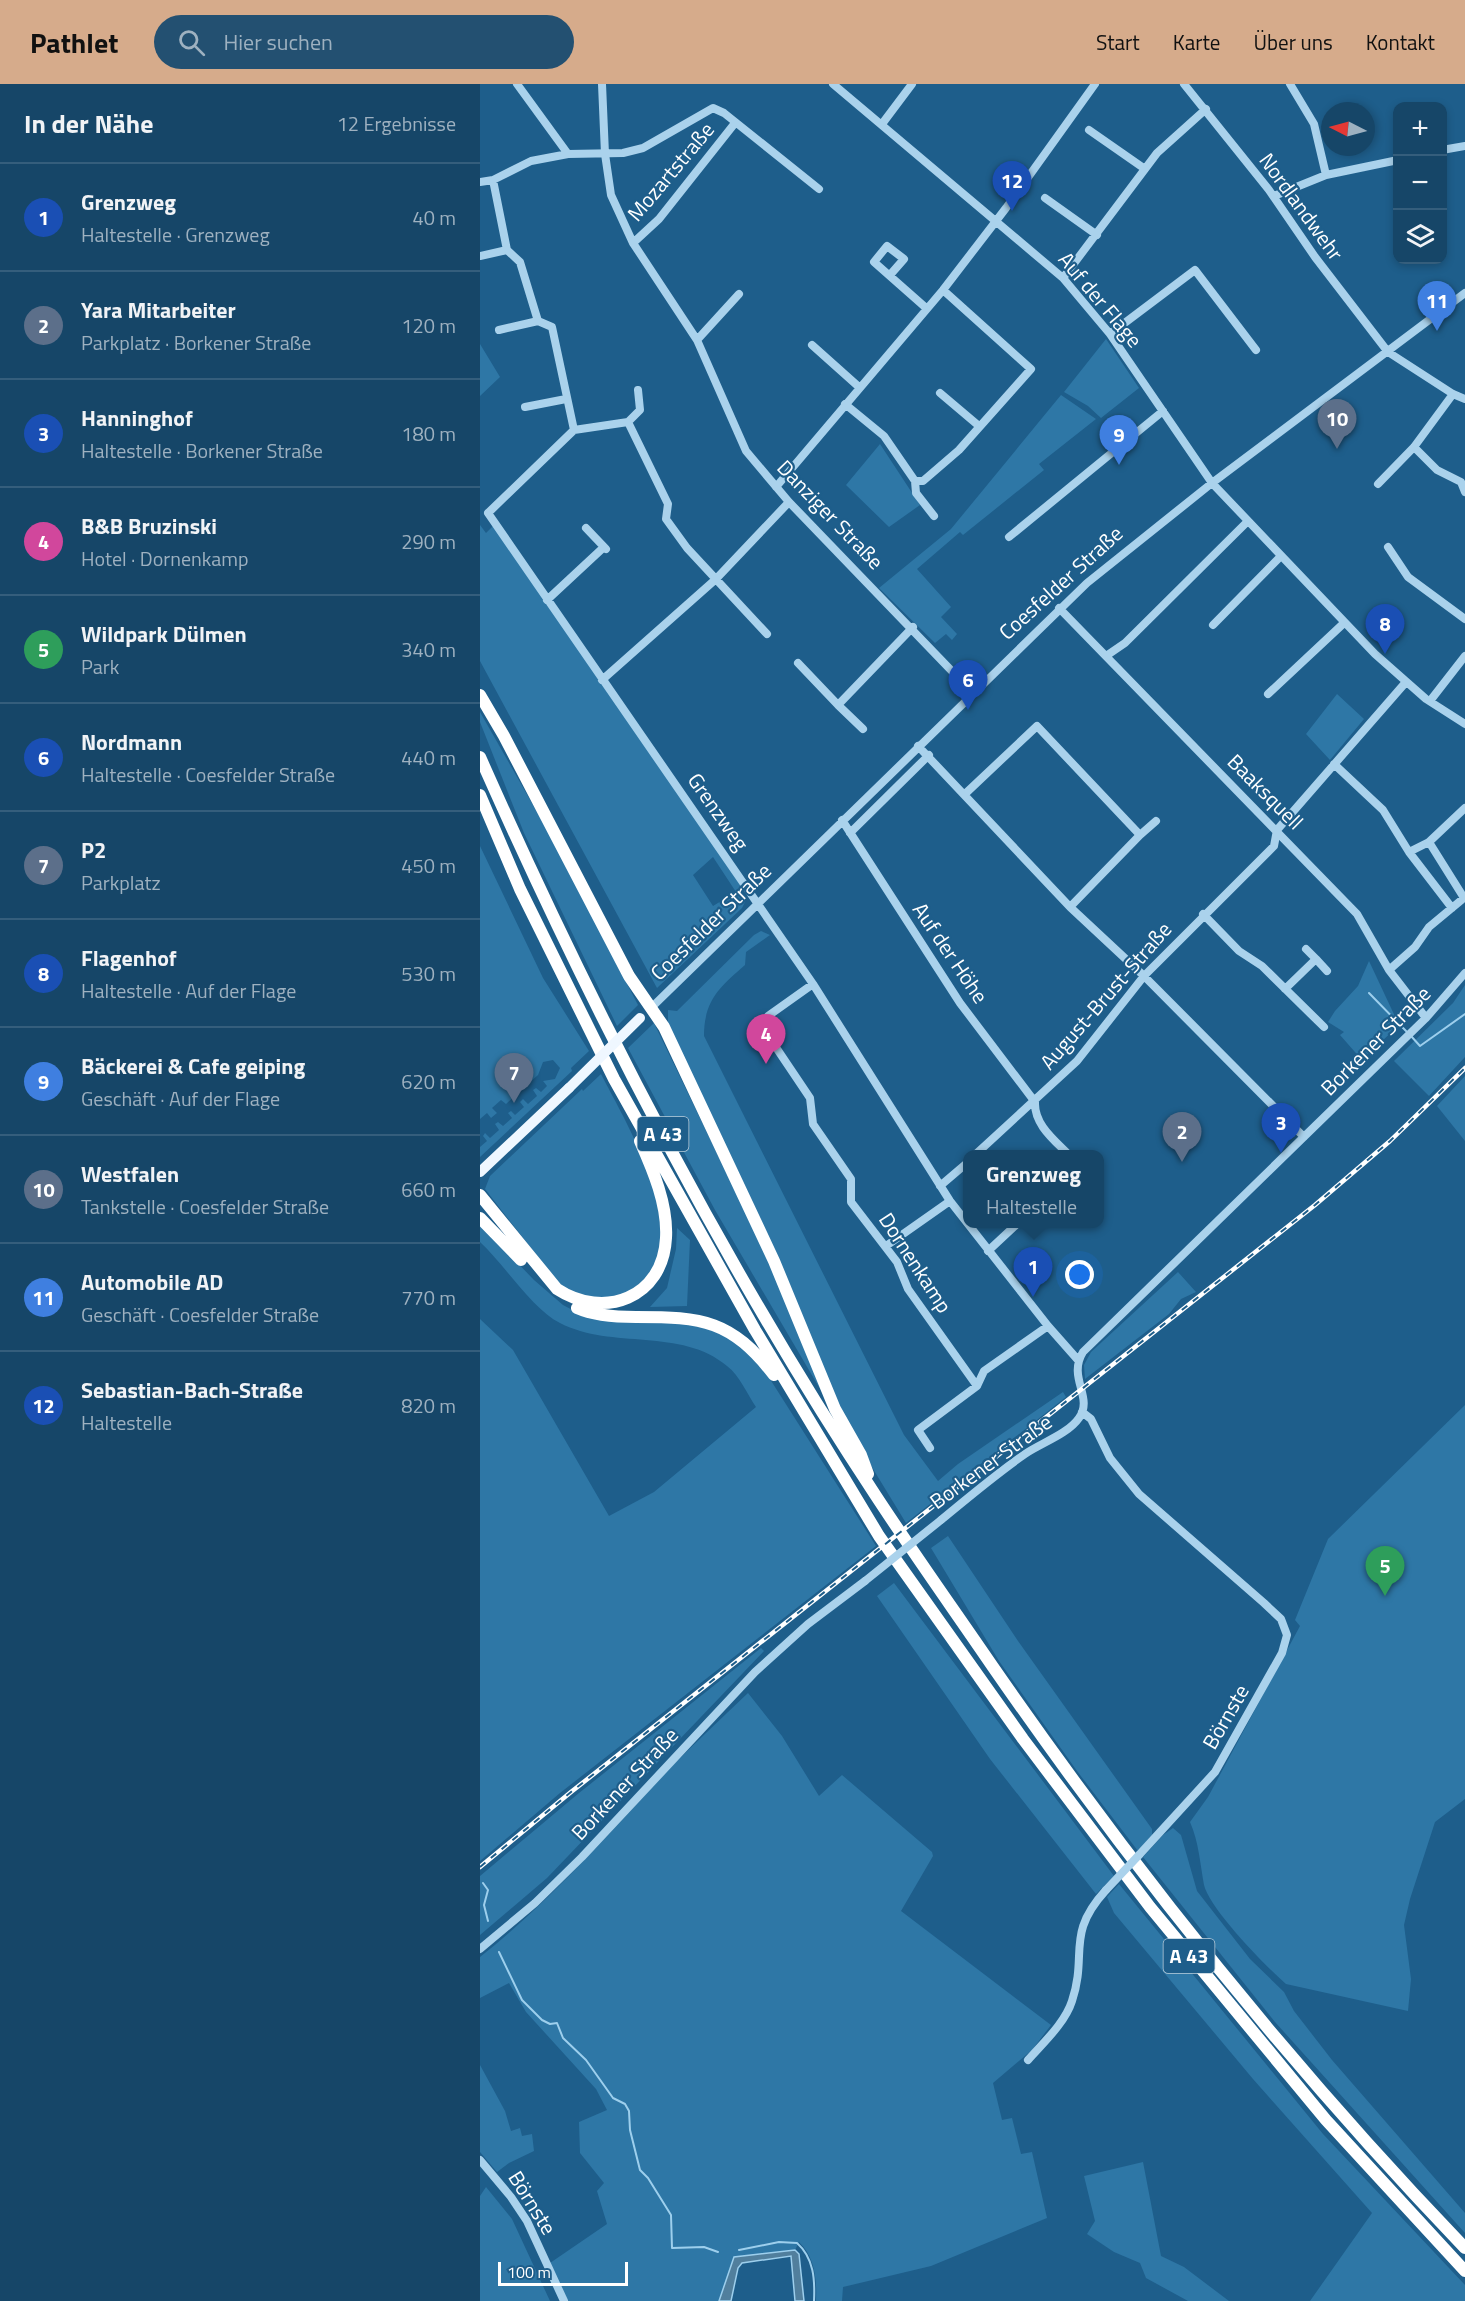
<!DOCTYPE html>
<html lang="de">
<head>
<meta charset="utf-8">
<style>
  :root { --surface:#164668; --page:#235071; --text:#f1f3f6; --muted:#9eb1c0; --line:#355e7c; --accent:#d6ab8b }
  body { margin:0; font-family:"Titillium Web",sans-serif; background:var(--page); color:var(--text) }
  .controls { position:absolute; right:18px; top:18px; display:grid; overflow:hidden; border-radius:12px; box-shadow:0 3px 9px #0003 }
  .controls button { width:54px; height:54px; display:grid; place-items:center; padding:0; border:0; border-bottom:2px solid var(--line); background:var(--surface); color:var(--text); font:30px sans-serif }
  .compass { position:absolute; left:841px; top:18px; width:54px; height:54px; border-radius:50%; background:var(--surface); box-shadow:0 3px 9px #0003; rotate:276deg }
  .scale { position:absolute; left:18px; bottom:15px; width:130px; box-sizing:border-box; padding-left:6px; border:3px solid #fff; border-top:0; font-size:16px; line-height:21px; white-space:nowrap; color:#fff; -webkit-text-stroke:4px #1e5e8b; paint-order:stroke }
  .you { position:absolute; left:600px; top:1191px; width:21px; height:21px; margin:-15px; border:4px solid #fff; border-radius:50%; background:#1a73e8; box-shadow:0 0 0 9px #1a73e833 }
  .badge { display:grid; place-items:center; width:39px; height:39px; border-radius:50%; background:var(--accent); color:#fff; font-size:20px; font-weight:700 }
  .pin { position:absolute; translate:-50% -50px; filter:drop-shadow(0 2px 3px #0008) }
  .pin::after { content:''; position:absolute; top:32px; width:21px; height:18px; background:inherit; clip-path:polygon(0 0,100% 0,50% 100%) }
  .popup { position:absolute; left:483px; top:1066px; width:141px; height:78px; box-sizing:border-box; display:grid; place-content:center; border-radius:12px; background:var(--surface); filter:drop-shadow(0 2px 4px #0005); font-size:20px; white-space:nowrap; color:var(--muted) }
  .popup b { font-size:22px; color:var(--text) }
  .popup::after { content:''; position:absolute; left:50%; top:100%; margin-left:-12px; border:12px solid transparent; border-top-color:var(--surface) }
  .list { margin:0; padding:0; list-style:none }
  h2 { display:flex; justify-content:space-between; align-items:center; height:78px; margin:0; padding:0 24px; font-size:26px }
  h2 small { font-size:20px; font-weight:400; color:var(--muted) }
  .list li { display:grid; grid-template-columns:39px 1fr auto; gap:18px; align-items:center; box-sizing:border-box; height:108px; padding:0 24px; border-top:2px solid var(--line) }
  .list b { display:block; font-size:22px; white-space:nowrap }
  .list p { margin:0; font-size:20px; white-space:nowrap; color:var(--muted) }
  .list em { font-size:20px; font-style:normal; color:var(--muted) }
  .icon { flex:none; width:33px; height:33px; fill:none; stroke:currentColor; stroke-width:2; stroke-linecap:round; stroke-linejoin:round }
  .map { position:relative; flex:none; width:985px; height:2217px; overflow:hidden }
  header { display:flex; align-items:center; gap:36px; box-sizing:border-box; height:84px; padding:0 30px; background:var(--accent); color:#111 }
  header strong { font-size:28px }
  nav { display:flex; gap:33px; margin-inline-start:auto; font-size:21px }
  .search { width:420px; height:54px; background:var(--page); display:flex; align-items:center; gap:15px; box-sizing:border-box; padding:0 21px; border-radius:33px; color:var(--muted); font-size:22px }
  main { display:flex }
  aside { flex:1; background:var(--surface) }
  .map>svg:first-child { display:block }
  .green { fill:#2e77a6; fill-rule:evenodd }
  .water { fill:#517f9d; stroke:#9dcfed; stroke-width:1.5 }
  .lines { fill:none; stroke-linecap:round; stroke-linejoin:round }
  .stream { stroke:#9dcfed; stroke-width:2 }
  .minor { stroke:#aad2ec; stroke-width:8 }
  .major { stroke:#eff7ff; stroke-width:10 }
  .highway { stroke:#fff; stroke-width:12 }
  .rail-casing { stroke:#fff; stroke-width:4.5 }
  .rail { stroke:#1e5e8b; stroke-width:2; stroke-dasharray:7; stroke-linecap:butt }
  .minor-bridge { stroke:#aad2ec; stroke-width:8 }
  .major-bridge { stroke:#eff7ff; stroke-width:10 }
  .labels { text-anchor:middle; stroke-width:4.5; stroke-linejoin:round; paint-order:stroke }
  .shield { fill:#1e5e8b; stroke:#bccfdc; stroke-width:1.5 }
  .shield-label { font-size:20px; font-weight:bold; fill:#fff }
  .street-label { font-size:21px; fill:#fff; stroke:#1e5e8b }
</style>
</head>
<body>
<header>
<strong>Pathlet</strong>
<div class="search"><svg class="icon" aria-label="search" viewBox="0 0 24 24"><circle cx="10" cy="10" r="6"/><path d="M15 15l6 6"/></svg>Hier suchen</div>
<nav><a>Start</a><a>Karte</a><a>Über uns</a><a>Kontakt</a></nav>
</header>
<main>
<aside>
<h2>In der Nähe<small>12 Ergebnisse</small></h2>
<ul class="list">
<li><span class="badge" style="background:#1a4fb4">1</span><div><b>Grenzweg</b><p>Haltestelle · Grenzweg</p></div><em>40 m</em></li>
<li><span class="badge" style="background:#5c6f8a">2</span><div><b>Yara Mitarbeiter</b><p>Parkplatz · Borkener Straße</p></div><em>120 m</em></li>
<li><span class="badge" style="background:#1a4fb4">3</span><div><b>Hanninghof</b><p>Haltestelle · Borkener Straße</p></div><em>180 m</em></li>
<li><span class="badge" style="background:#d1479c">4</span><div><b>B&amp;B Bruzinski</b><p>Hotel · Dornenkamp</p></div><em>290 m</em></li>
<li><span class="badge" style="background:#2e9e5b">5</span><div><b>Wildpark Dülmen</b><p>Park</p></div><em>340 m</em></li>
<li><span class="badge" style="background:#1a4fb4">6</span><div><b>Nordmann</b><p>Haltestelle · Coesfelder Straße</p></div><em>440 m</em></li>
<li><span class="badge" style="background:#5c6f8a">7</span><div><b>P2</b><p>Parkplatz</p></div><em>450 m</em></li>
<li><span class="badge" style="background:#1a4fb4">8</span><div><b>Flagenhof</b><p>Haltestelle · Auf der Flage</p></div><em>530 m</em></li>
<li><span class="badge" style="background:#3f7fe0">9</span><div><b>Bäckerei &amp; Cafe geiping</b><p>Geschäft · Auf der Flage</p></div><em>620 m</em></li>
<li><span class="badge" style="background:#5c6f8a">10</span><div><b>Westfalen</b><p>Tankstelle · Coesfelder Straße</p></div><em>660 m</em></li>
<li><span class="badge" style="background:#3f7fe0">11</span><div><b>Automobile AD</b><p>Geschäft · Coesfelder Straße</p></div><em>770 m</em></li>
<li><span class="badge" style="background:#1a4fb4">12</span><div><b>Sebastian-Bach-Straße</b><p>Haltestelle</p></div><em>820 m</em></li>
</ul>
</aside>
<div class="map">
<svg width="985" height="2217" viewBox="0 0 985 2217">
  <rect width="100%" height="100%" fill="#1e5e8b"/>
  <path class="green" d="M626,255L659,304L621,334L608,322L584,308Z
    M0,260L20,293L0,312Z
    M581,311L616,335L559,380L564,386L483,451L480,448L437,485L471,523L461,533L477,550L472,556L466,550L455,559L399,504L471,445Z
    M400,360L440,421L409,443L366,401Z
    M15,440L267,802L261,806L267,814L262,824L177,904L0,577V441L6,449ZM233,773L256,808L233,822L213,791Z
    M857,610L884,635L850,676L826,650Z
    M0,628L69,749L158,921L137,942L44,749L0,638Z
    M0,762L63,894L109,967L91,984L92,987L0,1073V1063L7,1057L3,1052L5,1049L10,1054L19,1046L15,1040L18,1038L23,1042L32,1034L28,1029L31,1027L35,1031L44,1023L40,1018L43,1015L48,1020L57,1012L53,1006L56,1004L61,1008L67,1002L63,997L75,995L80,984L73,976L63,978L58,991L49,999L45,995L35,1003L39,1008L26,1020L21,1016L12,1024L17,1029L11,1034L7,1029L0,1035Z
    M281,847L290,851L266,868L265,881C240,903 224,916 224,952L424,1351L458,1397L478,1380L583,1308L586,1313L426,1439L365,1339L188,940V926L197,927L274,851Z
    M889,877L919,941L882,976L860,951L864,948L848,938L855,927L878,902Z
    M985,901V973L949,1012L914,977L973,919Z
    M174,939L309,1218L343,1310L235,1126L148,964Z
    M121,990C145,1037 223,1165 155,1203C148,1207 138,1215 131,1216C117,1217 99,1211 85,1208L5,1105L10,1092L102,1005L103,1007Z
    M985,992V1057L957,1022Z
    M0,1140L54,1196L83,1221L100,1230L212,1239L256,1256L281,1281L396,1462L80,1709L0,1777V1235L33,1266L129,1432L174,1408L276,1323C267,1310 260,1292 247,1282C201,1243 132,1266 80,1239C52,1225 25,1181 0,1158Z
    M197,1144L210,1156L207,1222L170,1223L187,1204L196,1165Z
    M698,1188L716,1208L701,1215L689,1230L605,1295L604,1281L611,1268Z
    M985,1321V1715L955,1738L930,1815L924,1841L931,1895L928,1927L806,1900C787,1884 729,1824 724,1801C720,1779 719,1759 710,1738L728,1713L820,1542L815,1536L848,1455Z
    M468,1452L538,1557L672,1745V1751L658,1767L597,1687L519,1577L451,1464Z
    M414,1499L634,1792L616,1810L510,1675L397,1512Z
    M281,1564L284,1567L67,1794L0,1851V1792L99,1709Z
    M268,1609L302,1652L339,1712L362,1691L452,1768L453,1772L421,1827L571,1941L552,1966L513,1999L522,2036L532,2034L541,2070L552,2068L567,2134L451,2182L363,2203L362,2217H336C337,2196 335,2173 319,2158L315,2166L254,2173L239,2217H88L70,2179L127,2140L117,2107L124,2099L100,2069L99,2038L127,2026L116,2005L46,1928L29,1899L0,1914V1873C72,1816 132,1746 195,1679C219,1655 244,1632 268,1609Z
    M693,1744L701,1751L717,1807L770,1875L804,1908L814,1927L852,1976L985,2129V2149L795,1938L663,1773L683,1751Z
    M639,1800L843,2050L985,2201V2217H830L892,2129L773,1995L634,1829L627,1813Z
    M0,1981L25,2027L31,2047L40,2044L42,2052L52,2050L54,2067L29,2079L17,2088L0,2068Z
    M663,2078L681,2172L704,2183L749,2217H708L666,2194L660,2179L634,2168L607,2150L615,2137L604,2092Z
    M6,2103L32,2135L70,2217H0V2112Z"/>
  <path class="water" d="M315,2166L319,2170L324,2217H315L311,2172L262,2179L258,2184L251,2217H239L254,2173Z"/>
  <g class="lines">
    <path class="stream" d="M889,909L927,948
      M931,952L940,962L985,930
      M3,1799L8,1806L4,1821L8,1837
      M19,1868L42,1916L62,1936L70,1940L77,1939L83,1954L106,1976L133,2014L145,2020L149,2027L150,2046L160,2086L168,2094L191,2131L192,2164L224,2163L238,2168
      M259,2166L299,2158L317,2159C334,2174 335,2196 334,2217"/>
    <path class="minor" d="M37,0L88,70L143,69L163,64L233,24L244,29L339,105
      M122,0L125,70L131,111L153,159L217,256L266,367L309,418L492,608
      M353,0L583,194L630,250L732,399L895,570L946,615L985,640
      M704,0L789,106L835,173L908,268L973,310L985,315
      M810,0L834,40L846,91
      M402,40L432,0
      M609,46L665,85
      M962,66L985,62
      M13,96L27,166L40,178L58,237L72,243L94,346L148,338L188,420L186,435L207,464L287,550
      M0,98L13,96L51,77L88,70
      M794,112L846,91L918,76
      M565,114L617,151
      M153,159L179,135L255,39
      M0,172L27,166
      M410,191L424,175L407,162L394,178L445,223
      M583,194L677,69L726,25
      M19,246L58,237
      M630,250L715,186L776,266
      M217,256L259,210
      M332,261L379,303
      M460,309L499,342
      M365,320L404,352L435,397H443L479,366L551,285L463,206
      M45,323L86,315
      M148,338L160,326L158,306
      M94,346L8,429L333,900L470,1117L568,1242L598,1276
      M934,363L957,386L981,398L985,408
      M435,397L436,409L454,432
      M898,400L934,363L973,310
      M296,403L463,206L526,124L615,0
      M106,444L126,465
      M529,453L683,327
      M908,463L928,493L985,535
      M67,516L124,463
      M579,524L877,830L909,886L946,934
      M733,541L800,473
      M626,572L645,559L767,438
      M318,579L358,621L433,543
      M122,596L236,495L309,418
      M788,610L864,539
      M950,617L985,572
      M358,621L383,645
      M438,662L590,823L664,892L824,1053
      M854,680L903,726L929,768L972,824
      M486,709L557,642L660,751L590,823
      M362,736L480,919L555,1018C554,1040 573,1055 588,1070
      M370,749L449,671
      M660,751L676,737
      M949,758L984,814
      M929,768L949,758L985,724
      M723,830L759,867L782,882L844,943
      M836,875L847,887
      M909,886L935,863L949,843L985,813
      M333,900L288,932L287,950L330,1014L333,1040L371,1095V1118L417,1178L428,1205L497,1302
      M805,905L836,875L826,865
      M172,923L607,499L732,399L985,209
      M496,1070L597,977L664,892L794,762L797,746L926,598
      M460,1102L487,1079
      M406,1162L470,1117
      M508,1167L537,1140
      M602,1328L611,1335L630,1374L659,1410L784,1519L801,1535L807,1551L802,1569L735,1688L659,1771
      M450,1364L438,1346L497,1302L504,1287L568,1242
      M461,1436C489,1413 516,1390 545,1370C561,1359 588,1350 599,1334C614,1313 587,1294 603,1268L946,934L985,889
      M0,1865L55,1819L102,1773L275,1588L328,1540L385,1497
      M548,1976C563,1959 585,1939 592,1917C608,1869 585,1851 626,1806
      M0,2076L31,2113L47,2137L84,2217"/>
    <path class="major" d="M0,1088L89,1004"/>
    <path class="highway" d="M0,611L24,652L149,892L184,943L294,1177L355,1325L381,1371L388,1390
      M0,673C113,928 242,1179 396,1412C434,1470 474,1526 513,1583C655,1788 812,1984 985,2164
      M0,711L40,805L134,995L275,1246L399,1452L543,1655L670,1823L846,2036L985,2187
      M0,1111L77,1205C124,1236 183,1214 186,1154C188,1121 173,1086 160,1057
      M0,1134L41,1176
      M97,1224C115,1232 136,1233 156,1233C223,1233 251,1236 294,1291"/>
    <defs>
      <path id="rail" d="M0,1783L91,1708L835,1121L910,1057L985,984"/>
    </defs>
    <use href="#rail" class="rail-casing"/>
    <use href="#rail" class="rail"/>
    <path class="minor-bridge" d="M385,1497L461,1436
      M626,1806L659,1771"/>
    <path class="major-bridge" d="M89,1004L160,934"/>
  </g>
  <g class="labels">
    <g class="shield">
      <rect x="157.5" y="1033" width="51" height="34" rx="4.5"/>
      <rect x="683.5" y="1855" width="51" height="34" rx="4.5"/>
    </g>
    <g class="shield-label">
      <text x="183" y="1057">A 43</text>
      <text x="709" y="1879">A 43</text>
    </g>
    <g class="street-label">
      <text transform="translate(191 88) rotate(-50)" y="7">Mozartstraße</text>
      <text transform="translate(821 123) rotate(54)" y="7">Nordlandwehr</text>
      <text transform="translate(620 216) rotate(50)" y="7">Auf der Flage</text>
      <text transform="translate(350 431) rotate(46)" y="7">Danziger Straße</text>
      <text transform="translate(581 499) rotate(-42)" y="7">Coesfelder Straße</text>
      <text transform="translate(785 708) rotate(45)" y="7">Baaksquell</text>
      <text transform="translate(238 728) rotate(55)" y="7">Grenzweg</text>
      <text transform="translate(231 838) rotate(-44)" y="7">Coesfelder Straße</text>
      <text transform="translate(470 869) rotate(56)" y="7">Auf der Höhe</text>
      <text transform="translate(626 912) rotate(-49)" y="7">August-Brust-Straße</text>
      <text transform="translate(896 957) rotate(-45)" y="7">Borkener Straße</text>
      <text transform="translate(435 1179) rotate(57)" y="7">Dornenkamp</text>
      <text transform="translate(511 1378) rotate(-36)" y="7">Borkener Straße</text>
      <text transform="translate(746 1633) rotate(-60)" y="7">Börnste</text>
      <text transform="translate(145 1700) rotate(-47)" y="7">Borkener Straße</text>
      <text transform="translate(52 2119) rotate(58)" y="7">Börnste</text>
    </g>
  </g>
</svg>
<div class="controls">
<button>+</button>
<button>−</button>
<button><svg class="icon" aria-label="layers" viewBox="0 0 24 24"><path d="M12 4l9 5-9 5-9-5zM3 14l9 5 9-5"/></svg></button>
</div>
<svg class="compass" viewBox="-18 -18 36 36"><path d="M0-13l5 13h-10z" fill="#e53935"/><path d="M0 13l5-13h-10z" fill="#9eb1c0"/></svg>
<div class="scale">100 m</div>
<div class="you"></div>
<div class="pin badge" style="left:553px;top:1213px;background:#1a4fb4">1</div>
<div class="popup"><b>Grenzweg</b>Haltestelle</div>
<div class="pin badge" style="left:702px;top:1078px;background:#5c6f8a">2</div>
<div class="pin badge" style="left:801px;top:1069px;background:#1a4fb4">3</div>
<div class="pin badge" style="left:286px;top:980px;background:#d1479c">4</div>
<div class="pin badge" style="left:905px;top:1512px;background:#2e9e5b">5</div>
<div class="pin badge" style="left:488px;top:626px;background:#1a4fb4">6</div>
<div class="pin badge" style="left:34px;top:1019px;background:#5c6f8a">7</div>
<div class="pin badge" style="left:905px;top:570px;background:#1a4fb4">8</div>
<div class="pin badge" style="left:639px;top:381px;background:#3f7fe0">9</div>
<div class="pin badge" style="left:857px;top:365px;background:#5c6f8a">10</div>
<div class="pin badge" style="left:957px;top:247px;background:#3f7fe0">11</div>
<div class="pin badge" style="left:532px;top:127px;background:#1a4fb4">12</div>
</div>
</main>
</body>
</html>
